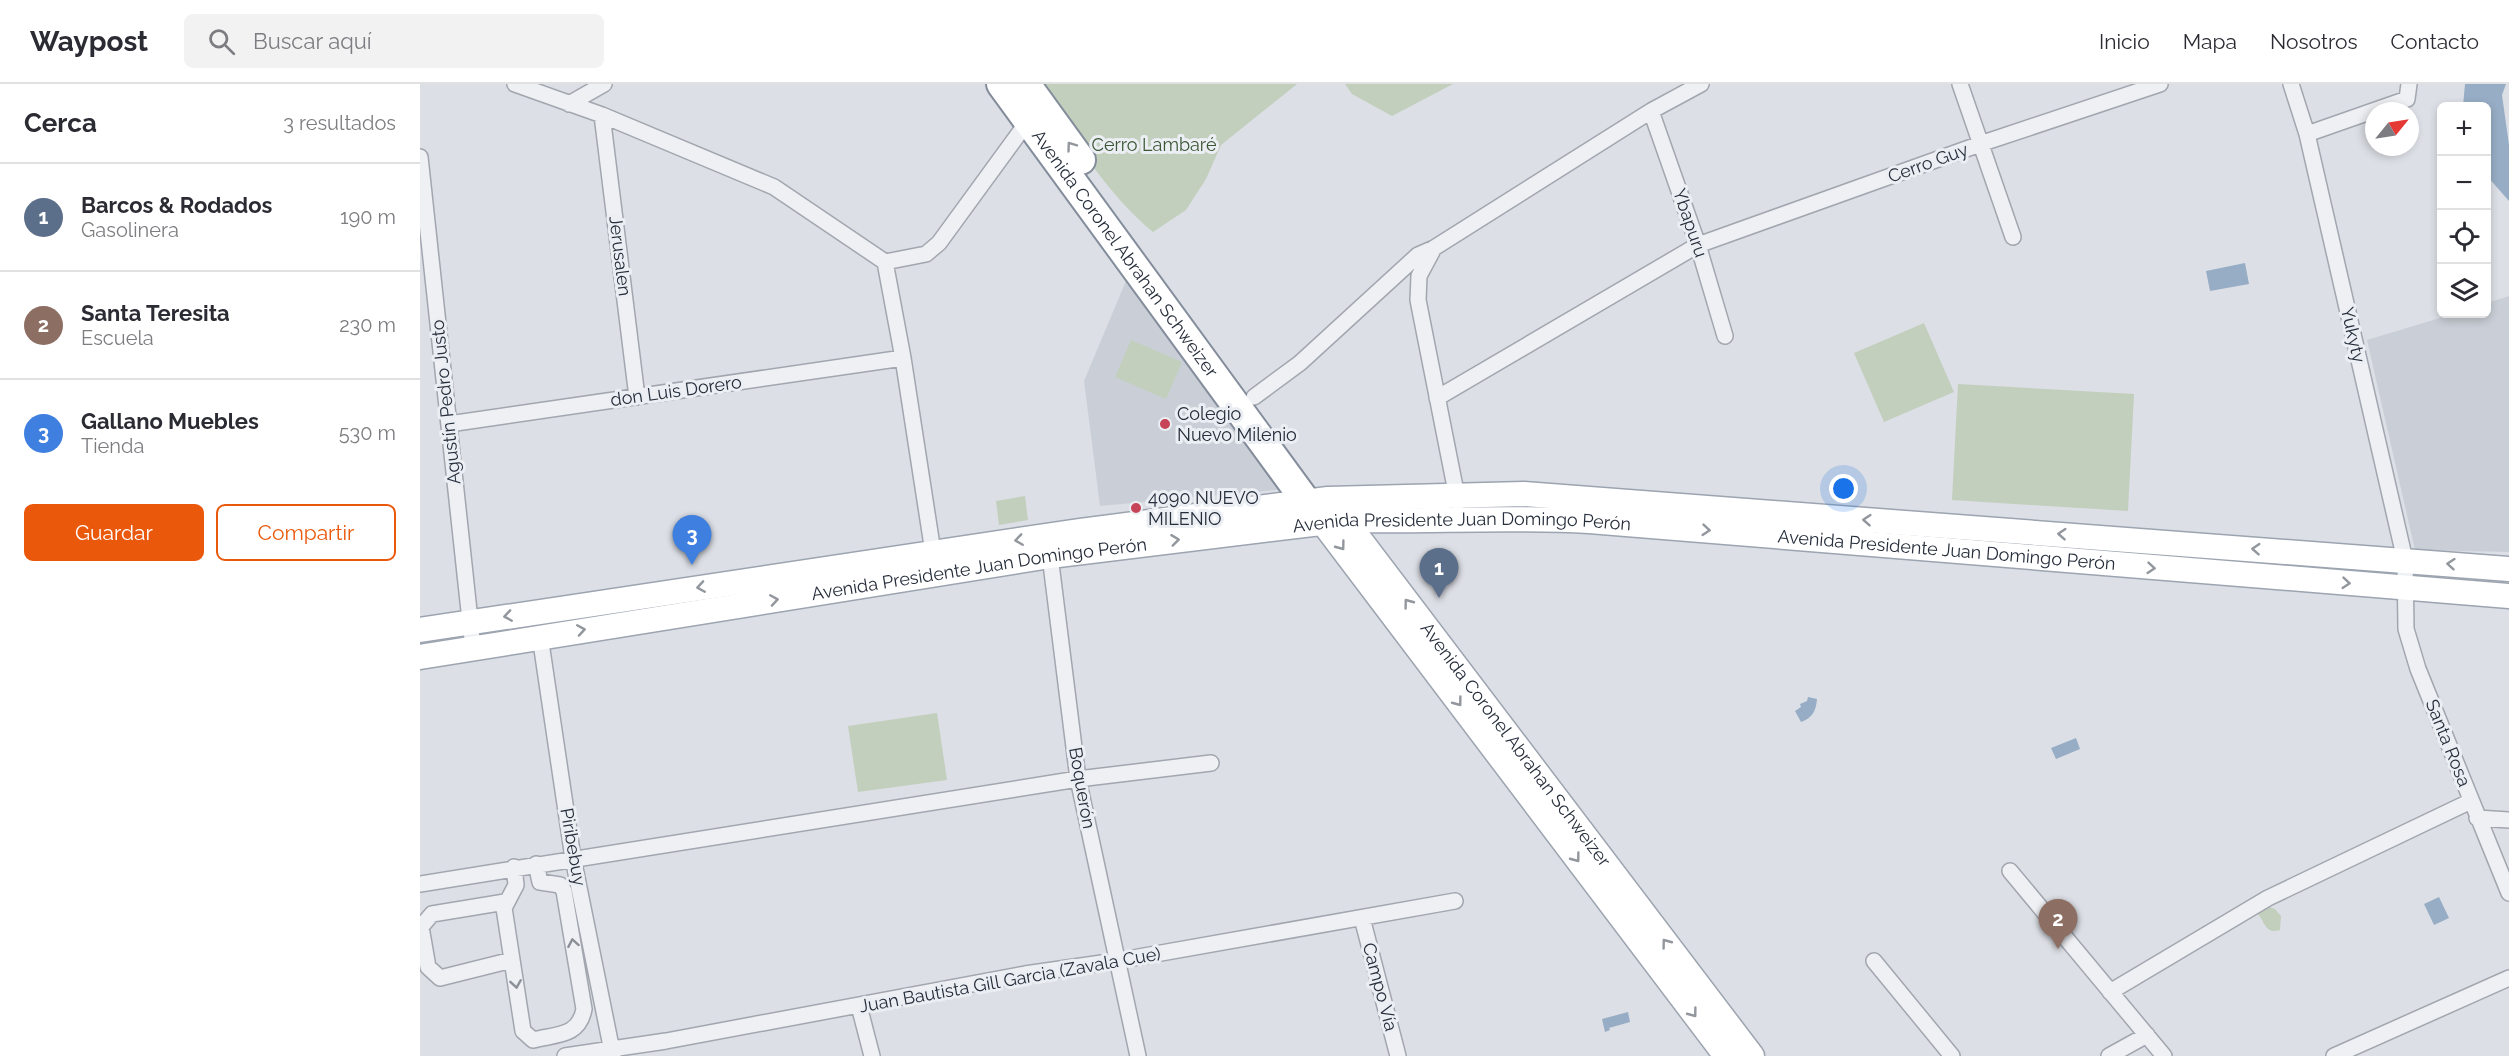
<!DOCTYPE html>
<html lang="es">
<head>
<meta charset="utf-8">
<style>
  :root { --surface:#fff; --page:#f2f2f3; --text:#2b2b33; --muted:#7c7c81; --line:#e1e1e2; --accent:#ea580c }
  body { margin:0; font-family:Raleway,sans-serif; background:var(--page); color:var(--text) }
  .controls { position:absolute; right:18px; top:18px; display:grid; overflow:hidden; border-radius:9px; box-shadow:0 3px 9px #0003 }
  .controls button { width:54px; height:54px; display:grid; place-items:center; padding:0; border:0; border-bottom:2px solid var(--line); background:var(--surface); color:var(--text); font:30px sans-serif }
  .compass { position:absolute; left:1945px; top:18px; width:54px; height:54px; border-radius:50%; background:var(--surface); box-shadow:0 3px 9px #0003; rotate:60deg }
  .you { position:absolute; left:1424px; top:405px; width:21px; height:21px; margin:-15px; border:4px solid #fff; border-radius:50%; background:#1a73e8; box-shadow:0 0 0 9px #1a73e833 }
  .badge { display:grid; place-items:center; width:39px; height:39px; border-radius:50%; background:var(--accent); color:#fff; font-size:20px; font-weight:700 }
  .pin { position:absolute; translate:-50% -50px; filter:drop-shadow(0 2px 3px #0008) }
  .pin::after { content:''; position:absolute; top:32px; width:21px; height:18px; background:inherit; clip-path:polygon(0 0,100% 0,50% 100%) }
  .list { margin:0; padding:0; list-style:none }
  h2 { display:flex; justify-content:space-between; align-items:center; height:78px; margin:0; padding:0 24px; font-size:26px }
  h2 small { font-size:20px; font-weight:400; color:var(--muted) }
  .list li { display:grid; grid-template-columns:39px 1fr auto; gap:18px; align-items:center; box-sizing:border-box; height:108px; padding:0 24px; border-top:2px solid var(--line) }
  .list b { display:block; font-size:22px; white-space:nowrap }
  .list p { margin:0; font-size:20px; white-space:nowrap; color:var(--muted) }
  .list em { font-size:20px; font-style:normal; color:var(--muted) }
  .actions { display:flex; gap:12px; padding:18px 24px }
  .actions a { flex:1; padding:14px 0; border:2px solid var(--accent); border-radius:9px; text-align:center; font-size:21px; color:var(--accent) }
  .actions .main { background:var(--accent); color:#fff }
  .icon { flex:none; width:33px; height:33px; fill:none; stroke:currentColor; stroke-width:2; stroke-linecap:round; stroke-linejoin:round }
  .map { position:relative; flex:none; width:2089px; height:972px; overflow:hidden }
  header { display:flex; align-items:center; gap:36px; box-sizing:border-box; height:84px; padding:0 30px; background:var(--surface); border-bottom:2px solid var(--line) }
  header strong { font-size:28px }
  nav { display:flex; gap:33px; margin-inline-start:auto; font-size:21px }
  .search { width:420px; height:54px; background:var(--page); display:flex; align-items:center; gap:15px; box-sizing:border-box; padding:0 21px; border-radius:9px; color:var(--muted); font-size:22px }
  main { display:flex }
  aside { flex:1; background:var(--surface) }
  .map>svg:first-child { display:block }
  .built { fill:#cacfd7 }
  .green { fill:#c2cfbd }
  .water { fill:#97adc5 }
  .lines { fill:none; stroke-linecap:round; stroke-linejoin:round }
  .street-casing { stroke:#a2a6af; stroke-width:18 }
  .primary-casing { stroke:#9ca4b0; stroke-width:27 }
  .highway-casing { stroke:#848d9b; stroke-width:32 }
  .street { stroke:#eef0f4; stroke-width:15 }
  .primary { stroke:#fff; stroke-width:24 }
  .highway { stroke:#fff; stroke-width:28 }
  .oneway { stroke:#92969d }
  .oneway2 { stroke:#8a8f98 }
  .poi-dot { fill:#c74458; stroke:#ebeef3; stroke-width:2 }
  .labels { text-anchor:middle; stroke-width:6; stroke-linejoin:round; paint-order:stroke }
  .park-label { font-size:18px; fill:#3b5634; stroke:#ebeef3 }
  .street-label { font-size:18px; fill:#262e3b; stroke:#ebeef3 }
  .poi-label { font-size:18px; fill:#262e3b; stroke:#ebeef3; text-anchor:start }
</style>
</head>
<body>
<header>
<strong>Waypost</strong>
<div class="search"><svg class="icon" aria-label="search" viewBox="0 0 24 24"><circle cx="10" cy="10" r="6"/><path d="M15 15l6 6"/></svg>Buscar aquí</div>
<nav><a>Inicio</a><a>Mapa</a><a>Nosotros</a><a>Contacto</a></nav>
</header>
<main>
<aside>
<h2>Cerca<small>3 resultados</small></h2>
<ul class="list">
<li><span class="badge" style="background:#5c6f8a">1</span><div><b>Barcos &amp; Rodados</b><p>Gasolinera</p></div><em>190 m</em></li>
<li><span class="badge" style="background:#8d6e63">2</span><div><b>Santa Teresita</b><p>Escuela</p></div><em>230 m</em></li>
<li><span class="badge" style="background:#3f7fe0">3</span><div><b>Gallano Muebles</b><p>Tienda</p></div><em>530 m</em></li>
</ul>
<div class="actions"><a class="main">Guardar</a><a>Compartir</a></div>
</aside>
<div class="map">
<svg width="2089" height="972" viewBox="0 0 2089 972">
  <rect width="100%" height="100%" fill="#dcdfe5"/>
  <path class="built" d="M708,192L867,405L680,422L664,297Z
    M2089,212V468L1995,466L1947,256L2033,230H2066L2067,219Z"/>
  <path class="green" d="M625,0H877L801,61L786,95L766,126L733,148C688,111 658,60 624,13Z
    M925,0H1033L972,32L932,10Z
    M1504,239L1534,308L1464,338L1434,269Z
    M711,256L762,278L746,315L695,293Z
    M1538,300L1714,310L1708,427L1532,416Z
    M605,412L608,436L579,441L576,417Z
    M517,629L527,696L438,708L428,642Z
    M1846,822L1855,825L1861,832L1860,846C1845,851 1845,837 1837,829Z"/>
  <path class="water" d="M2045,0H2086L2082,11L2089,61V117L2067,92L2066,22H2043Z
    M1825,179L1829,200L1790,207L1786,187Z
    M1388,613L1397,615C1396,626 1393,634 1381,638L1375,627L1381,623L1380,620L1387,617Z
    M1656,654L1660,665L1636,675L1631,664Z
    M2019,813L2029,834L2014,841L2004,820Z
    M1208,928L1210,938L1189,944L1190,946L1185,948L1182,935Z"/>
  <g class="lines">
    <defs>
      <path id="street" d="M95,0L182,31L354,103L465,178L506,170L519,159L608,37
        M1540,0L1593,153
        M1871,0L1887,50L1985,476L1986,545L1998,585L2089,809
        M149,20L184,0
        M1231,27L1278,161L1305,252
        M182,31L217,313
        M1887,50L1987,15L1989,0
        M0,73L53,564
        M1014,164L999,192L998,216L1038,418
        M465,178L483,274L513,468
        M834,313L880,279L998,171L1014,164L1231,27L1281,0
        M1017,314L1278,161L1563,59L1740,0
        M29,340L483,274
        M633,465L630,472L658,695L718,972
        M120,552L153,774L193,972
        M2057,734L2089,736
        M94,783L96,801L84,824L103,947L113,956C136,950 159,953 164,925L144,807L140,801L120,798L116,780
        M1590,787L1744,972
        M0,800L658,695L791,679
        M85,818L12,830L1,843L8,883L20,894L92,876
        M942,834L978,972
        M1454,877L1532,972
        M1690,908L1848,814L2051,717
        M439,922L452,972
        M145,972L246,957L605,890L696,877L1035,817
        M1689,972L1727,951
        M1914,972L2089,894"/>
      <g id="primary">
        <path d="M894,427L1306,972"/>
        <path id="s1" d="M919,428L1332,972"/>
        <path d="M0,546L659,447L908,415L1104,410L2089,485"/>
        <path id="s2" d="M0,573L630,472L926,436C1007,438 1088,432 1169,437L2089,512"/>
      </g>
      <g id="highway">
        <path id="s3" d="M581,0L885,416"/>
        <path d="M606,0L661,76"/>
      </g>
    </defs>
    <use href="#street" class="street-casing"/>
    <use href="#primary" class="primary-casing"/>
    <use href="#highway" class="highway-casing"/>
    <use href="#street" class="street"/>
    <use href="#primary" class="primary"/>
    <use href="#highway" class="highway"/>
  </g>
  <defs><path id="oneway-chevron" d="M-2-3.5L2.5 0L-2 3.5" fill="none" stroke-width="1.6" stroke-linecap="round" stroke-linejoin="round" transform="scale(1.5)"/></defs>
  <g class="oneway">
    <use href="#oneway-chevron" transform="translate(651 62) rotate(-126)"/>
    <use href="#oneway-chevron" transform="translate(1447 436) rotate(-176)"/>
    <use href="#oneway-chevron" transform="translate(1286 446) rotate(5)"/>
    <use href="#oneway-chevron" transform="translate(1642 450) rotate(-176)"/>
    <use href="#oneway-chevron" transform="translate(599 456) rotate(172)"/>
    <use href="#oneway-chevron" transform="translate(755 456) rotate(-7)"/>
    <use href="#oneway-chevron" transform="translate(921 462) rotate(53)"/>
    <use href="#oneway-chevron" transform="translate(1836 465) rotate(-176)"/>
    <use href="#oneway-chevron" transform="translate(2031 480) rotate(-175)"/>
    <use href="#oneway-chevron" transform="translate(1731 484) rotate(5)"/>
    <use href="#oneway-chevron" transform="translate(1926 499) rotate(5)"/>
    <use href="#oneway-chevron" transform="translate(281 503) rotate(171)"/>
    <use href="#oneway-chevron" transform="translate(354 516) rotate(-9)"/>
    <use href="#oneway-chevron" transform="translate(988 519) rotate(-127)"/>
    <use href="#oneway-chevron" transform="translate(88 532) rotate(171)"/>
    <use href="#oneway-chevron" transform="translate(161 546) rotate(-9)"/>
    <use href="#oneway-chevron" transform="translate(1038 618) rotate(53)"/>
    <use href="#oneway-chevron" transform="translate(1156 774) rotate(53)"/>
    <use href="#oneway-chevron" transform="translate(1246 859) rotate(-127)"/>
    <use href="#oneway-chevron" transform="translate(1273 929) rotate(53)"/>
  </g>
  <g class="oneway2">
    <use href="#oneway-chevron" transform="translate(153 859) rotate(-100)"/>
    <use href="#oneway-chevron" transform="translate(96 900) rotate(81)"/>
  </g>
  <g class="poi-dot">
    <circle cx="745" cy="340" r="6"/>
    <circle cx="716" cy="424" r="6"/>
  </g>
  <g class="labels">
    <g class="park-label">
      <text x="734" y="67">Cerro Lambaré</text>
    </g>
    <g class="street-label">
      <text transform="translate(1508 79) rotate(-20)" y="6">Cerro Guy</text>
      <text transform="translate(1270 139) rotate(71)" y="6">Ybapuru</text>
      <text dy="6" stroke="none"><textPath href="#s3" startOffset="210">Avenida Coronel Abrahan Schweizer</textPath></text>
      <text transform="translate(200 172) rotate(83)" y="6">Jerusalen</text>
      <text transform="translate(1933 251) rotate(77)" y="6">Yukyty</text>
      <text transform="translate(256 307) rotate(-8)" y="6">don Luis Dorero</text>
      <text transform="translate(26 318) rotate(-96)" y="6">Agustín Pedro Justo</text>
      <text dy="6" stroke="none"><textPath href="#s2" startOffset="1052">Avenida Presidente Juan Domingo Perón</textPath></text>
      <text dy="6" stroke="none"><textPath href="#s2" startOffset="1538">Avenida Presidente Juan Domingo Perón</textPath></text>
      <text dy="6" stroke="none"><textPath href="#s2" startOffset="566">Avenida Presidente Juan Domingo Perón</textPath></text>
      <text transform="translate(2028 659) rotate(68)" y="6">Santa Rosa</text>
      <text dy="6" stroke="none"><textPath href="#s1" startOffset="292">Avenida Coronel Abrahan Schweizer</textPath></text>
      <text transform="translate(662 704) rotate(80)" y="6">Boquerón</text>
      <text transform="translate(153 763) rotate(80)" y="6">Piribebuy</text>
      <text transform="translate(590 896) rotate(-10)" y="6">Juan Bautista Gill Garcia (Zavala Cue)</text>
      <text transform="translate(960 903) rotate(75)" y="6">Campo Vía</text>
    </g>
    <g class="poi-label">
      <text x="757" y="336">Colegio<tspan x="757" dy="21">Nuevo Milenio</tspan></text>
      <text x="728" y="420">4090 NUEVO<tspan x="728" dy="21">MILENIO</tspan></text>
    </g>
  </g>
</svg>
<div class="controls">
<button>+</button>
<button>−</button>
<button><svg class="icon" aria-label="locate" viewBox="0 0 24 24"><circle cx="12" cy="12" r="6"/><path d="M12 2v4M12 18v4M2 12h4M18 12h4"/></svg></button>
<button><svg class="icon" aria-label="layers" viewBox="0 0 24 24"><path d="M12 4l9 5-9 5-9-5zM3 14l9 5 9-5"/></svg></button>
</div>
<svg class="compass" viewBox="-18 -18 36 36"><path d="M0-13l5 13h-10z" fill="#e53935"/><path d="M0 13l5-13h-10z" fill="#7c7c81"/></svg>
<div class="you"></div>
<div class="pin badge" style="left:1019px;top:514px;background:#5c6f8a">1</div>
<div class="pin badge" style="left:1638px;top:865px;background:#8d6e63">2</div>
<div class="pin badge" style="left:272px;top:481px;background:#3f7fe0">3</div>
</div>
</main>
</body>
</html>
